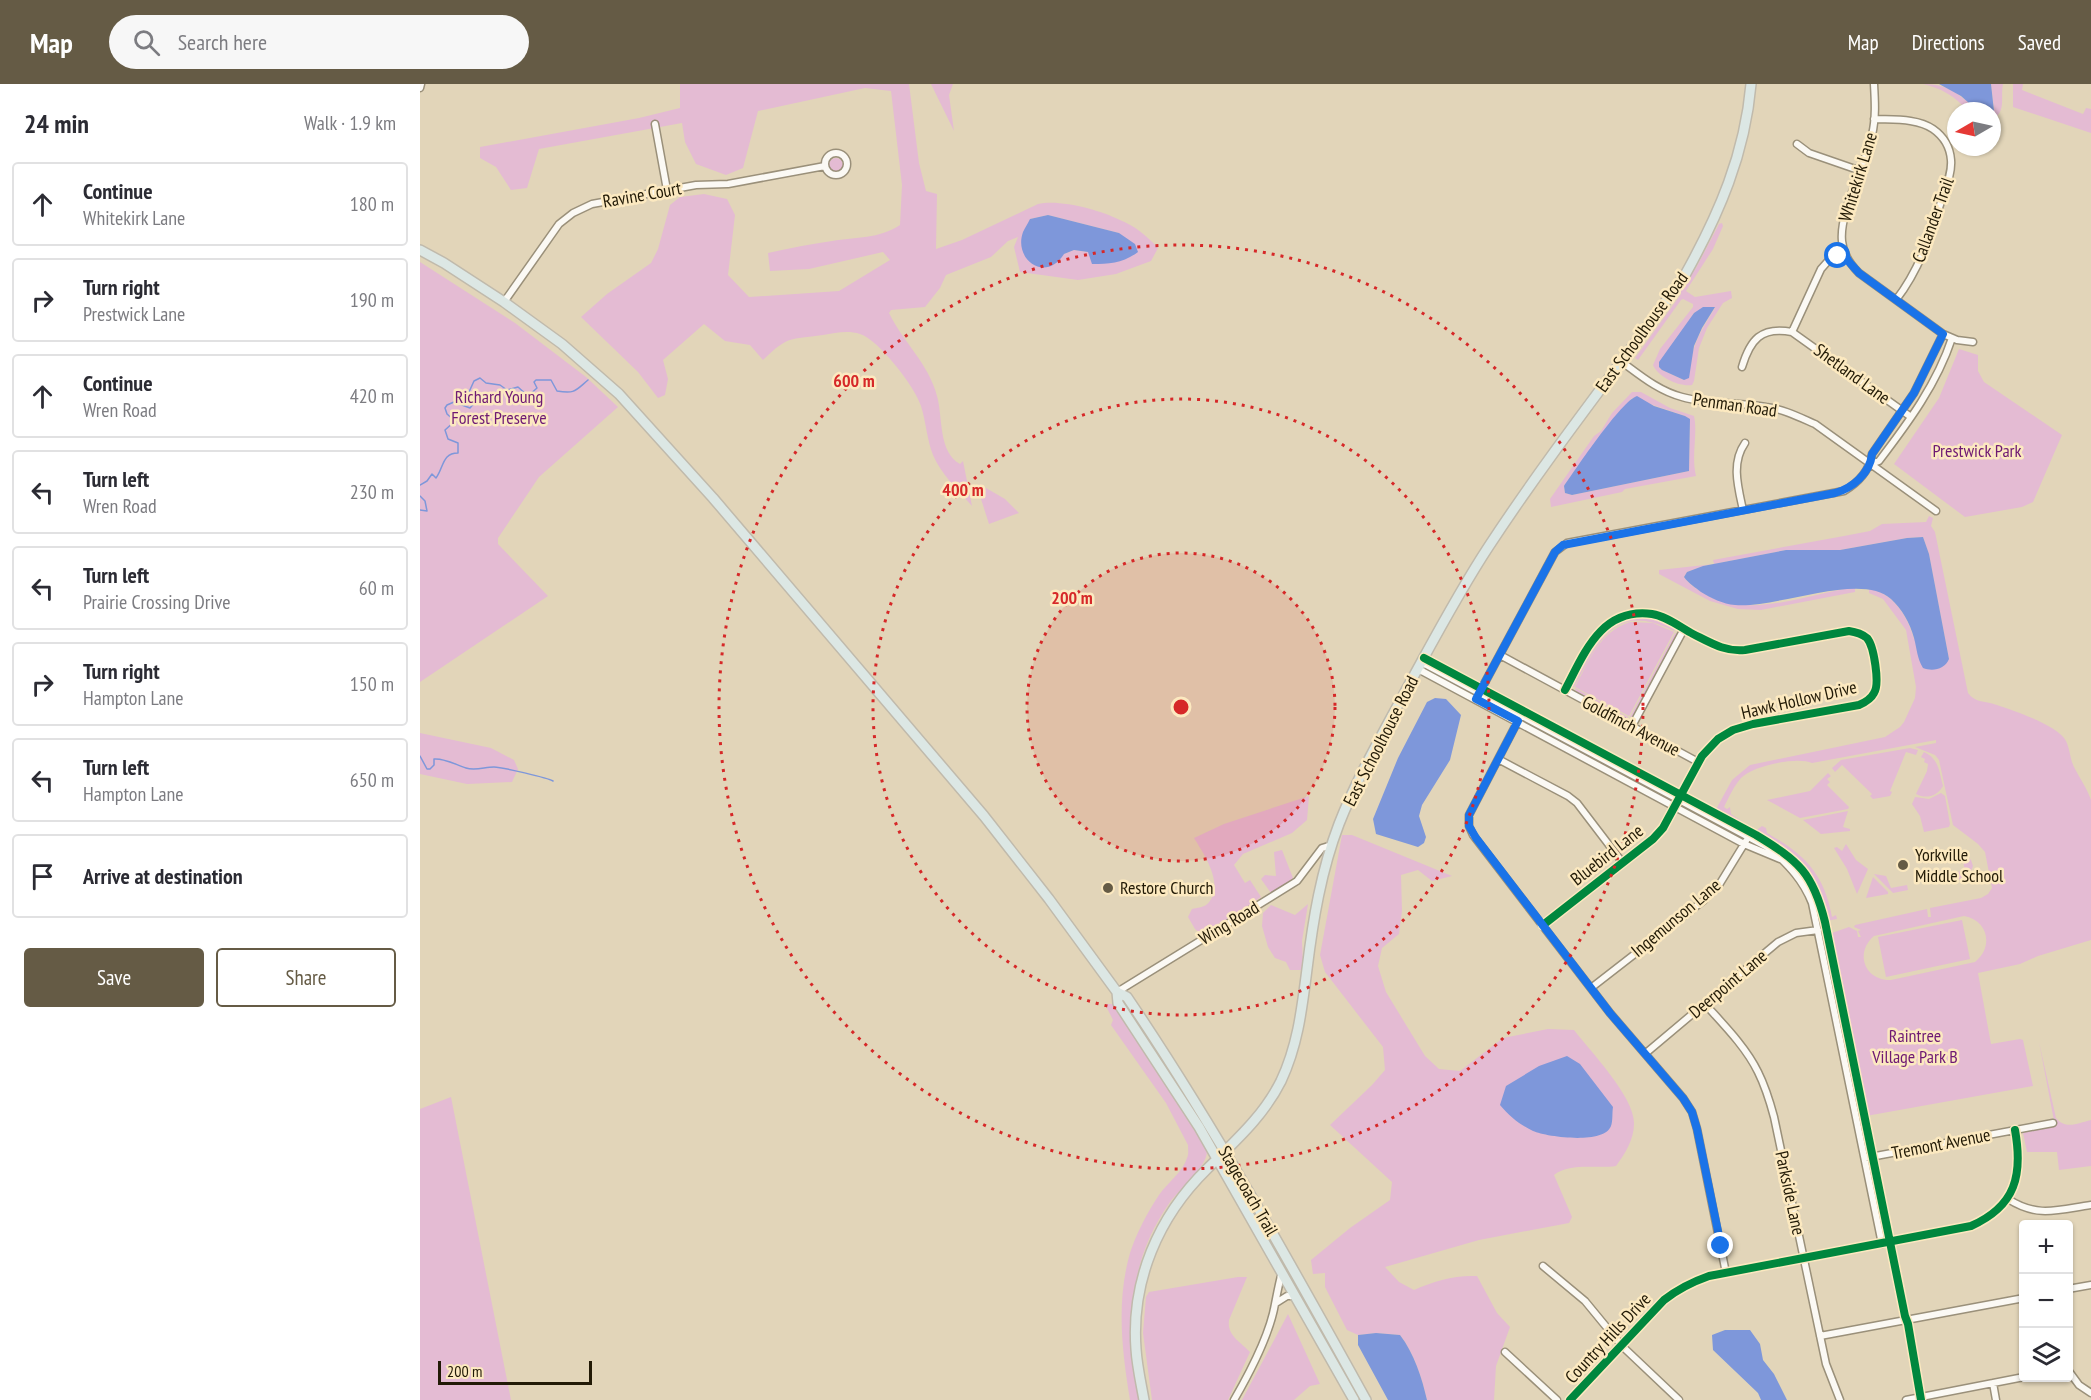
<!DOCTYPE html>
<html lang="en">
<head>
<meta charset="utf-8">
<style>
  :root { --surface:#fff; --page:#f7f7f7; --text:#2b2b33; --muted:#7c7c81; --line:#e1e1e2; --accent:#655b45 }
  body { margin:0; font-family:"PT Sans Narrow",sans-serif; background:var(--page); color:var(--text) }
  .controls { position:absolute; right:18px; bottom:18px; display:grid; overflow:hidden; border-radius:6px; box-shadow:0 2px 4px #0004 }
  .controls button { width:54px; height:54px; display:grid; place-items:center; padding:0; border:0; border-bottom:2px solid var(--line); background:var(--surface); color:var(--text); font:30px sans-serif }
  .compass { position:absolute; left:1527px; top:18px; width:54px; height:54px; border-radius:50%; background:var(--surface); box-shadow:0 2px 4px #0004; rotate:261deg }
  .scale { position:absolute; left:18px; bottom:15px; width:154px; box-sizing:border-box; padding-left:6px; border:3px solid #221a06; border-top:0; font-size:16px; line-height:21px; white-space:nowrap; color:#221a06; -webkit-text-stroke:4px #fce9c0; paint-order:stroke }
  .stop { position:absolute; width:18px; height:18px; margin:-14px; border:4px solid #1a73e8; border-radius:50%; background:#fff }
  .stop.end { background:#1a73e8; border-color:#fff; box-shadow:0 2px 6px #0008 }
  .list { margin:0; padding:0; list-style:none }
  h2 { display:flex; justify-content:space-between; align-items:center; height:78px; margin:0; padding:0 24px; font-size:26px }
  h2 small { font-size:20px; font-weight:400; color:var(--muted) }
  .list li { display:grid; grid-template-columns:39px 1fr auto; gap:18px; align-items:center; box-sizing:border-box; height:84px; margin:0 12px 12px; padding:0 12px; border:2px solid var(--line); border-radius:6px }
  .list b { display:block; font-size:22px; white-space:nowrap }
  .list p { margin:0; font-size:20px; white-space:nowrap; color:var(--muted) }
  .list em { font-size:20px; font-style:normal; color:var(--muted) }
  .actions { display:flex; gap:12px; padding:18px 24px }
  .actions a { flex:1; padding:14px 0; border:2px solid var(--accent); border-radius:6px; text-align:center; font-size:21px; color:var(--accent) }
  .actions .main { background:var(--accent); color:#fff }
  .icon { flex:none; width:33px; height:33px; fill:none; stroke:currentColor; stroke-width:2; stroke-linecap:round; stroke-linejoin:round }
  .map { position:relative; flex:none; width:1671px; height:1316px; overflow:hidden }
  header { display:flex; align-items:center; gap:36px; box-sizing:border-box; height:84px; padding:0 30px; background:var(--accent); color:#fff }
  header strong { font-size:28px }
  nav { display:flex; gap:33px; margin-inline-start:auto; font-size:21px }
  .search { width:420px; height:54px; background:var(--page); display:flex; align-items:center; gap:15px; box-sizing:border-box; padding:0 21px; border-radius:33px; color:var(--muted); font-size:22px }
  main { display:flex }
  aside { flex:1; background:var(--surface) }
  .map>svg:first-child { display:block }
  .green { fill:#e4bbd3; fill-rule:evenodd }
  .water { fill:#7e97da }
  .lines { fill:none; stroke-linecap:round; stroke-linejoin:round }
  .stream { stroke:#7e97da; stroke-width:1.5 }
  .minor-casing { stroke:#9a907a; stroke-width:9 }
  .primary-casing { stroke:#c0baac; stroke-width:12 }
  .minor { stroke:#fbf9f4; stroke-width:6 }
  .primary { stroke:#dce7e4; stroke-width:9 }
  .cycleway-casing { stroke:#fce9c0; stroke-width:11 }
  .cycleway { stroke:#00873e; stroke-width:8 }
  .route { stroke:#1a73e8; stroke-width:8 }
  .ring { fill:none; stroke:#d62828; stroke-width:3; stroke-dasharray:3 6 }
  .poi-dot { fill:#655b45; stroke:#fce9c0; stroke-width:2 }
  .labels { text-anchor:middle; stroke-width:5; stroke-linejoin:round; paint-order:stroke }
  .street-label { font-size:18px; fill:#221a06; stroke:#fce9c0 }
  .park-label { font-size:18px; fill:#6e1973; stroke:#fce9c0 }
  .poi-label { font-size:18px; fill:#221a06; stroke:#fce9c0; text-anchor:start }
  .centre { fill:#d62828; stroke:#fce9c0; stroke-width:3 }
  .ring-label { font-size:18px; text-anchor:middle; font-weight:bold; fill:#d62828; stroke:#fce9c0; stroke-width:5; stroke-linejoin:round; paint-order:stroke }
</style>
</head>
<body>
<header>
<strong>Map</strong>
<div class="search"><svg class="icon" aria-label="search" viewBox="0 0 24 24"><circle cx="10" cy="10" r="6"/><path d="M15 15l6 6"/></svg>Search here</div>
<nav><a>Map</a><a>Directions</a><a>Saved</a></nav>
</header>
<main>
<aside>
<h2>24 min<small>Walk · 1.9 km</small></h2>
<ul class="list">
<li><svg class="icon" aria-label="ahead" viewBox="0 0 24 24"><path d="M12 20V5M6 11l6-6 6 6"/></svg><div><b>Continue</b><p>Whitekirk Lane</p></div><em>180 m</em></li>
<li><svg class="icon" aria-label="right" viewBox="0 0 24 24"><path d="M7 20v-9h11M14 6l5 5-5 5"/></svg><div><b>Turn right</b><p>Prestwick Lane</p></div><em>190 m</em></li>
<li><svg class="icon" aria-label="ahead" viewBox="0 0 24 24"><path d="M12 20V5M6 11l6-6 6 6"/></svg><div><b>Continue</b><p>Wren Road</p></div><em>420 m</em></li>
<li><svg class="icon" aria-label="left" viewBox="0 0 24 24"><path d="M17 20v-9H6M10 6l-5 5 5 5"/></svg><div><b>Turn left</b><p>Wren Road</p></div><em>230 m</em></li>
<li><svg class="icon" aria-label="left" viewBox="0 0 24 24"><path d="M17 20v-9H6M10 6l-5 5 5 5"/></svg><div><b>Turn left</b><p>Prairie Crossing Drive</p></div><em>60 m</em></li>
<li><svg class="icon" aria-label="right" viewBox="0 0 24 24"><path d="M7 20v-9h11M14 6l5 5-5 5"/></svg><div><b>Turn right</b><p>Hampton Lane</p></div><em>150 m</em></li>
<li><svg class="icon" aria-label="left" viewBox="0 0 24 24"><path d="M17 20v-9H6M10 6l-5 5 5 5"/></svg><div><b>Turn left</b><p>Hampton Lane</p></div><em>650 m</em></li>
<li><svg class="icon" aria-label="arrive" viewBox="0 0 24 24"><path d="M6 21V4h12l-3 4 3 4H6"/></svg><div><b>Arrive at destination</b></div></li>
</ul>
<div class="actions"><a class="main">Save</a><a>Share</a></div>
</aside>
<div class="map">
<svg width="1671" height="1316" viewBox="0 0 1671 1316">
  <rect width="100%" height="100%" fill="#e2d5b9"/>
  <path class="green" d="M260,0H489L499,79L506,107L517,110L516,165L542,156L618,120C640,115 680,126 700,136C715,142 727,152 738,164L731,177L696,190L658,196L600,188L594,163L598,153L588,157L571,173L526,191L520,204L505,223L471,226L469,229C483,258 509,280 517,312C523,333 518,368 540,380L543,377L552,422C538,406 521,390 513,371C507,356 506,338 501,322C495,303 459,256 440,250C428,246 415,249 403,251C369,256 369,251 343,276L330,261L305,257L284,240L243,276L248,295L245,311L238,314L218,288L161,233L187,210L231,179L238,165L250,121L260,113L284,110L307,115L315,131L308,191L329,213L419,207L470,176L463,168L389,185L350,187L348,169C370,164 391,160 412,157C436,153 459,155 480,141L482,101L471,7L445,4L338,27L323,84L306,91L276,80L265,58L262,39L119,65L107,104L91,106L76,83L60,74V63L219,34L260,24ZM628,131L699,149L668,168L654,166L644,170L610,135Z
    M511,0H533L529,11L534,47Z
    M1503,0C1529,0 1540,11 1558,27H1548C1536,13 1521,4 1503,0Z
    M1571,0H1583C1580,13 1587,28 1572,35L1574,25Z
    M1593,0H1603L1602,6L1663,30L1666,24L1671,25V49L1593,23Z
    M409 81a7 7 0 1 1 14 0a7 7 0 1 1-14 0Z
    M1302,139L1303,142L1293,165L1266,207L1275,213L1311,207L1312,214L1303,219L1287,244L1279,264L1274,297L1272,301C1259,303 1238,293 1233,281L1240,265L1273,223V220L1263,215L1261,216L1218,276L1215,274L1261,210V205L1276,184L1299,140ZM1295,224C1287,237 1279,249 1274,264C1270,275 1273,287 1264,296L1242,286L1239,283L1274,229Z
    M0,178L95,239L166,293L198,323L119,393L78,454V460L128,512L0,598Z
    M1539,265L1558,271V287L1564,298L1642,351L1613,418L1602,423L1545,433L1474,380L1519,314Z
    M1212,308H1221L1250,324L1274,332C1278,350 1271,371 1276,392L1205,405L1202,408L1131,423L1130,415L1174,352L1181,347L1192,329ZM1212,314L1265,332L1270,335L1269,387L1152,411L1145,409L1144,402L1175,359Z
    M559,400L585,415L599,429L569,440L561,415Z
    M1509,432L1513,434L1511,442L1515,448L1548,609C1555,619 1566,617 1577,621C1594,627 1638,641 1646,657C1650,665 1650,675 1654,683C1660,695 1667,704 1671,716V856L1618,872L1600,880L1558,889L1571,960L1600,955L1603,956L1613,1002L1446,1032L1409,850L1429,843L1437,847L1438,853H1441L1438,847L1441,846L1434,843L1435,841L1507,825L1508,833H1511L1510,824L1561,814L1568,810L1572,804L1565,768L1558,760L1533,741L1519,676L1515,671L1495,663L1516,659V656L1392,679C1377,672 1332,682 1321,694C1314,702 1309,713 1304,723L1307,725L1310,723L1311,730L1326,740L1320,738V743L1294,729L1312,696L1330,681L1465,653L1480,643L1484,638L1495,614L1496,603L1486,546L1463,515L1449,509V505C1473,508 1488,533 1494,555L1529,575L1509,470L1503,453L1487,454L1420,466H1366L1283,482L1267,488L1264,493C1269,500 1275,504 1282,508C1327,537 1387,510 1435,503V508L1341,526L1318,525L1290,517L1239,490V486L1294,480L1293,476L1424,452L1450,447L1462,440L1506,438ZM1544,832C1568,836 1574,863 1555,878L1471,896C1445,897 1434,869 1454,852Z
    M1212,534L1236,535L1255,545L1254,547C1194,517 1179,557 1154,603L1152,602C1163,573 1181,541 1212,534Z
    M1210,538L1233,539L1254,548L1209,632L1155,603C1169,577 1179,548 1210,538Z
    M1255,549L1257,550L1255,553L1212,633H1210Z
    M1155,604L1208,633L1207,635L1203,634L1156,608Z
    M0,649L71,664L94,676L98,685L92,698L47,700L0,690Z
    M1490,664L1498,666L1496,671L1486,668L1470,707L1472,708L1470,712L1453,715L1450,712L1452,710L1422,681L1415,688L1412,684L1421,676Z
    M1504,668C1519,675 1519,687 1523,702C1517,713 1505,715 1496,710L1507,687L1508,680L1504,678L1505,675L1501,673Z
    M1408,689L1411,692L1407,695L1410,698L1407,701L1429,723L1428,725L1380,734L1347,716L1390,707Z
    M1521,709L1525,712L1530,740L1529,743L1504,748L1500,732L1492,720L1495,713L1509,715Z
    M889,712L887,736L872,749L823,770L814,781L825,799L830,796L841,813L793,846L782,851L775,845L768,833L772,825C777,824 783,823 786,821C807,804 784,770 774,754L804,740Z
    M1428,727L1423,743L1430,745V747L1401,750L1383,736Z
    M1342,742L1346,744L1347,749C1384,770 1404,789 1412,833L1416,831L1417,835L1406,837C1396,789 1377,774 1336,750L1338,745Z
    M922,751H932L1032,792L1012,797L998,786L981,791L982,827L979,850L962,864L958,882L966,908L1005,972L1019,985L1040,987L1083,954L1128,945L1154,946C1170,967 1215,1013 1214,1040C1214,1055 1205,1070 1196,1082C1177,1085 1150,1078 1134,1091L1152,1133L1149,1139L1059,1156L965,1183L979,1198L994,1206C1014,1197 1034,1191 1057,1192L1077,1229L1090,1243L1076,1282L1074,1316H1007C1002,1294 994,1269 980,1251L956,1249L938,1251L927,1246L905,1203V1189L893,1190L891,1176L930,1144L970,1116L972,1098L910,1041L952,1001L965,986L963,963L905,888L900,871Z
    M1336,753C1376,775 1393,791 1403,836L1402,837C1393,810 1389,790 1364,772C1356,765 1344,761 1336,753Z
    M1426,760L1436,776L1448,785L1437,810L1427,785L1414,764L1417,763L1422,767Z
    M862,766L873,794L867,800L851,809L841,795L845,791L856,792L854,768Z
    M1546,772L1551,776L1553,782L1549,792L1546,791L1542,773Z
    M1542,787L1544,794L1525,798L1524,791Z
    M1454,790L1466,792L1471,804L1487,801L1488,806L1473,809Z
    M1453,793L1468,808V810L1446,814Z
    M888,820L882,857L883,880L881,886H870L866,878L855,874L848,863L842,842L843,829L851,821L875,831Z
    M1542,836L1550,875L1466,893L1458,853Z
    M1406,852L1407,853L1450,1066L1447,1060Z
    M685,920H694L774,1041L787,1067C787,1083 760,1105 750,1118C706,1181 707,1244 719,1316H710C702,1267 696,1218 710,1169C717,1148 727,1129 739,1111C747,1099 763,1088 767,1074C769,1070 768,1065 768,1061L746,1019L691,941L693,936Z
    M1619,958L1636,1034C1646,1046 1658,1039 1671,1036V1082L1639,1086L1637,1068H1607L1603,1049L1635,1042Z
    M31,1013L91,1316H0V1025Z
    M818,1193H827L809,1236C807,1252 820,1257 830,1268L808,1316H732L723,1249L726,1213L729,1208Z
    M868,1230L900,1300L890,1302L874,1316H822Z"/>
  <path class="water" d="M1519,0H1571L1574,27L1572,29V27H1558L1541,12Z
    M628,131L699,149L715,160L718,168C703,179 690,180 672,180L668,168L654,166L644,170C626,199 593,176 603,148C605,144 608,139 610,135Z
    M1283,223H1295L1282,244L1274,262L1269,294L1264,296L1242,286L1239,283V278L1274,229Z
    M1217,312L1234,322L1265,332L1270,335L1269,387L1152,411L1145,409L1144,402C1156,385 1201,317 1217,312Z
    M1503,453L1509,470L1529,575C1525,585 1513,588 1503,584C1497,574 1497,565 1494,554C1490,539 1482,525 1471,515C1441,487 1356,525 1315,521C1303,520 1291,514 1281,508C1275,503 1269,500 1264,493L1267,488L1283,482L1366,466H1420L1487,454Z
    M1015,614L1026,615L1041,631L1030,676L1002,721L999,732L1006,753L1004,759L998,763L956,750L953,735L978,674L1007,618Z
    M1147,972L1160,980L1193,1023C1192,1029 1193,1037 1191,1042C1184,1061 1127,1053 1113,1047C1099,1040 1090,1033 1080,1021L1086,1002L1119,982Z
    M1305,1246H1330L1340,1260L1343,1276L1354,1290L1367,1316H1341L1338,1309L1293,1266L1292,1251Z
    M956,1249L980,1251C994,1269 1002,1294 1007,1316H968L938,1261V1251Z"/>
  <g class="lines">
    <path class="stream" d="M0,401L7,397L12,390L16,394C24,383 22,369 38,369V359L28,355L25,346L35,337L27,330L25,324L27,321L34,318L50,324L56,317L49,308L54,297L60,294L66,299L80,301L87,306L98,303L108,312L117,304L114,298L116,296H131L137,307C155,310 155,307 168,296
      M0,412L5,417L7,427L0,426
      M0,672L7,685H10L14,681V675C25,674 36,681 46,684C55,687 65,683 74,683C82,683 128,694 133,697"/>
    <defs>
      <path id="minor" d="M1454,0C1455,17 1456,34 1452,51C1445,81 1419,129 1422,157C1423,170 1430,180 1439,189L1523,250L1537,256L1553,258
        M0,4L1,0
        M1454,35C1473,36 1497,34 1513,45C1523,52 1530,63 1531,76C1532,88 1527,100 1523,111C1512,148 1500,185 1476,216
        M235,40L247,106
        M1377,60L1389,69L1441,87
        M405 80a11 11 0 1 1 22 0a11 11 0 1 1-22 0Z
        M84,218L139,140L153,129L172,120L276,101L308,100L405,82
        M1372,248L1401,185L1409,176L1424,170
        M1202,278C1221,292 1239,307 1262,313C1290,321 1318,318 1346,323C1363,325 1379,333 1395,340L1516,427
        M1322,283C1330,256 1341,242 1372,248L1491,333
        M1451,380L1459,377C1488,339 1517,300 1532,254
        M1323,426C1318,403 1311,379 1325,359
        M1080,571L1278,678
        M1001,578L1351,765C1369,782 1383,796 1392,819L1462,1160
        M998,585L1324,760L1360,775
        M1056,615L1135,468L1147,459L1424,407C1438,399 1450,386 1452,370L1494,309L1523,250
        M1101,631L1049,731V742L1053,751L1190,929L1263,1014L1272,1028L1277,1045L1306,1189
        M1212,642L1264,545
        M1078,675L1148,712L1157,719L1202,778
        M1123,841L1233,755L1243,744L1282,672L1298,655L1313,646L1333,640L1439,621C1446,618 1451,615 1454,609C1460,600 1454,562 1447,554C1442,550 1436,548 1429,547L1325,566C1305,568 1291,559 1273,550C1260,543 1246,532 1232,530C1181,523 1164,570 1145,606
        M1171,904L1283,817L1299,801L1326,757
        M697,908L877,797L902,764L912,761
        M1285,920C1303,940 1326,963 1338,988C1345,1002 1350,1018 1354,1033L1406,1280L1420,1316
        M1226,969L1358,858L1376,849L1398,846
        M1445,1074L1633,1039
        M1588,1115C1618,1134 1637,1126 1671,1121
        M1123,1182L1165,1217L1202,1262L1259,1316
        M1648,1205L1671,1201
        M856,1219L867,1212H875
        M1400,1252L1604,1214
        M1085,1268L1137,1316
        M1648,1286L1659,1301L1671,1309
        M1573,1299L1576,1316
        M814,1316C829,1290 850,1250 855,1220C857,1210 859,1199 862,1188
        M1150,1316L1244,1216C1258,1205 1272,1198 1289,1192L1551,1142C1596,1122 1603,1091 1595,1046
        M1486,1316L1604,1293"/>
      <path id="primary" d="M0,166L24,179L84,218L142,260L199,310L293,414L564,732L629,815L697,908L707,913C795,1043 870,1179 946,1316
        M697,908L698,919L779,1043L934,1316
        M724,1316C721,1299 717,1282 716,1265C711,1197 738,1133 787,1085C814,1058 843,1033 861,997C878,961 882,924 887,885C893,836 901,787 919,740C937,694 962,651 985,608C1012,559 1038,509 1069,462C1130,369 1200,281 1265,191C1299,130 1325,70 1331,0"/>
    </defs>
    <use href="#minor" class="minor-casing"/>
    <use href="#primary" class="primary-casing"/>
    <use href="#minor" class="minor"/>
    <use href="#primary" class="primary"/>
    <defs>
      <path id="cycleway" d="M1004,574L1336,751C1379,777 1393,789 1405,838L1485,1232L1488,1240L1501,1316
        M1123,841L1233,755L1243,744L1282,672L1298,655L1313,646L1333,640L1439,621C1446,618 1451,615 1454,609C1460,600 1454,562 1447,554C1442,550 1436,548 1429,547L1325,566C1305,568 1291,559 1273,550C1260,543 1246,532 1232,530C1181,523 1164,570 1145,606
        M1150,1316L1244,1216C1258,1205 1272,1198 1289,1192L1551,1142C1596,1122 1603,1091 1595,1046"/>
    </defs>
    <use href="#cycleway" class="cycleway-casing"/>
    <use href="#cycleway" class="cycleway"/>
  </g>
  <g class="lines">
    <path class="route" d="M1301,1162L1277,1045L1272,1028L1263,1014L1190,929L1056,754L1049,742V731L1098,637L1056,615L1135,468L1143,461L1415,409C1433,404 1450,389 1452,370L1494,309L1523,250L1439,189L1430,179L1424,170L1418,172"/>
  </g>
  <circle cx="761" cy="623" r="154" fill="#d62828" fill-opacity=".12"/>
  <g class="ring">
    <circle cx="761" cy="623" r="154"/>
    <circle cx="761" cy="623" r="308"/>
    <circle cx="761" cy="623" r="462"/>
  </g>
  <g class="poi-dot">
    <circle cx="1483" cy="781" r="6"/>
    <circle cx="688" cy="804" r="6"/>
  </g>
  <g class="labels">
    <g class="street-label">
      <text transform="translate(1438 93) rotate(-73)" y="6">Whitekirk Lane</text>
      <text transform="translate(222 111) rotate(-10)" y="6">Ravine Court</text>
      <text transform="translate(1513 136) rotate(-70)" y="6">Callander Trail</text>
      <text transform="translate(1222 248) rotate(-54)" y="6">East Schoolhouse Road</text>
      <text transform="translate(1432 290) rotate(36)" y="6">Shetland Lane</text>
      <text transform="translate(1315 321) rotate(8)" y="6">Penman Road</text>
      <text transform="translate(1379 616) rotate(-13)" y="6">Hawk Hollow Drive</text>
      <text transform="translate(1211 642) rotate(28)" y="6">Goldfinch Avenue</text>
      <text transform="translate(961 657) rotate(-63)" y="6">East Schoolhouse Road</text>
      <text transform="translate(1187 771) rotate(-38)" y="6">Bluebird Lane</text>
      <text transform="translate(1256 834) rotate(-40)" y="6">Ingemunson Lane</text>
      <text transform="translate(809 839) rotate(-31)" y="6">Wing Road</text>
      <text transform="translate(1308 900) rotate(-40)" y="6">Deerpoint Lane</text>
      <text transform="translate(1521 1060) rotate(-11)" y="6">Tremont Avenue</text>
      <text transform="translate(828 1107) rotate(60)" y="6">Stagecoach Trail</text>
      <text transform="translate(1370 1109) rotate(78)" y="6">Parkside Lane</text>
      <text transform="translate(1188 1254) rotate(-47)" y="6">Country Hills Drive</text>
    </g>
    <g class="park-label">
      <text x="79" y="319">Richard Young<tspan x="79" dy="21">Forest Preserve</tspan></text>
      <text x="1557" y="373">Prestwick Park</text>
      <text x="1495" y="958">Raintree<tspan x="1495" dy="21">Village Park B</tspan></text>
    </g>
    <g class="poi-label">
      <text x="1495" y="777">Yorkville<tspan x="1495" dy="21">Middle School</tspan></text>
      <text x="700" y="810">Restore Church</text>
    </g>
  </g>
  <circle cx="761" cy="623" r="9" class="centre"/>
  <g class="ring-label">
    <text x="434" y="303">600 m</text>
    <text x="543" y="412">400 m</text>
    <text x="652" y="520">200 m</text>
  </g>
</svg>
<div class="controls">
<button>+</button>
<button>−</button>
<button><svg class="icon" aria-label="layers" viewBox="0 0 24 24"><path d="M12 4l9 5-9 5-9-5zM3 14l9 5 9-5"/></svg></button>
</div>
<svg class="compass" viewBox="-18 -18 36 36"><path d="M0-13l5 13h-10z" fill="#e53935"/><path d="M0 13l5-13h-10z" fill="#7c7c81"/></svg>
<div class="scale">200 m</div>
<div class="stop" style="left:1418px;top:172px"></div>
<div class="stop end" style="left:1301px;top:1162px"></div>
</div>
</main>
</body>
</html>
